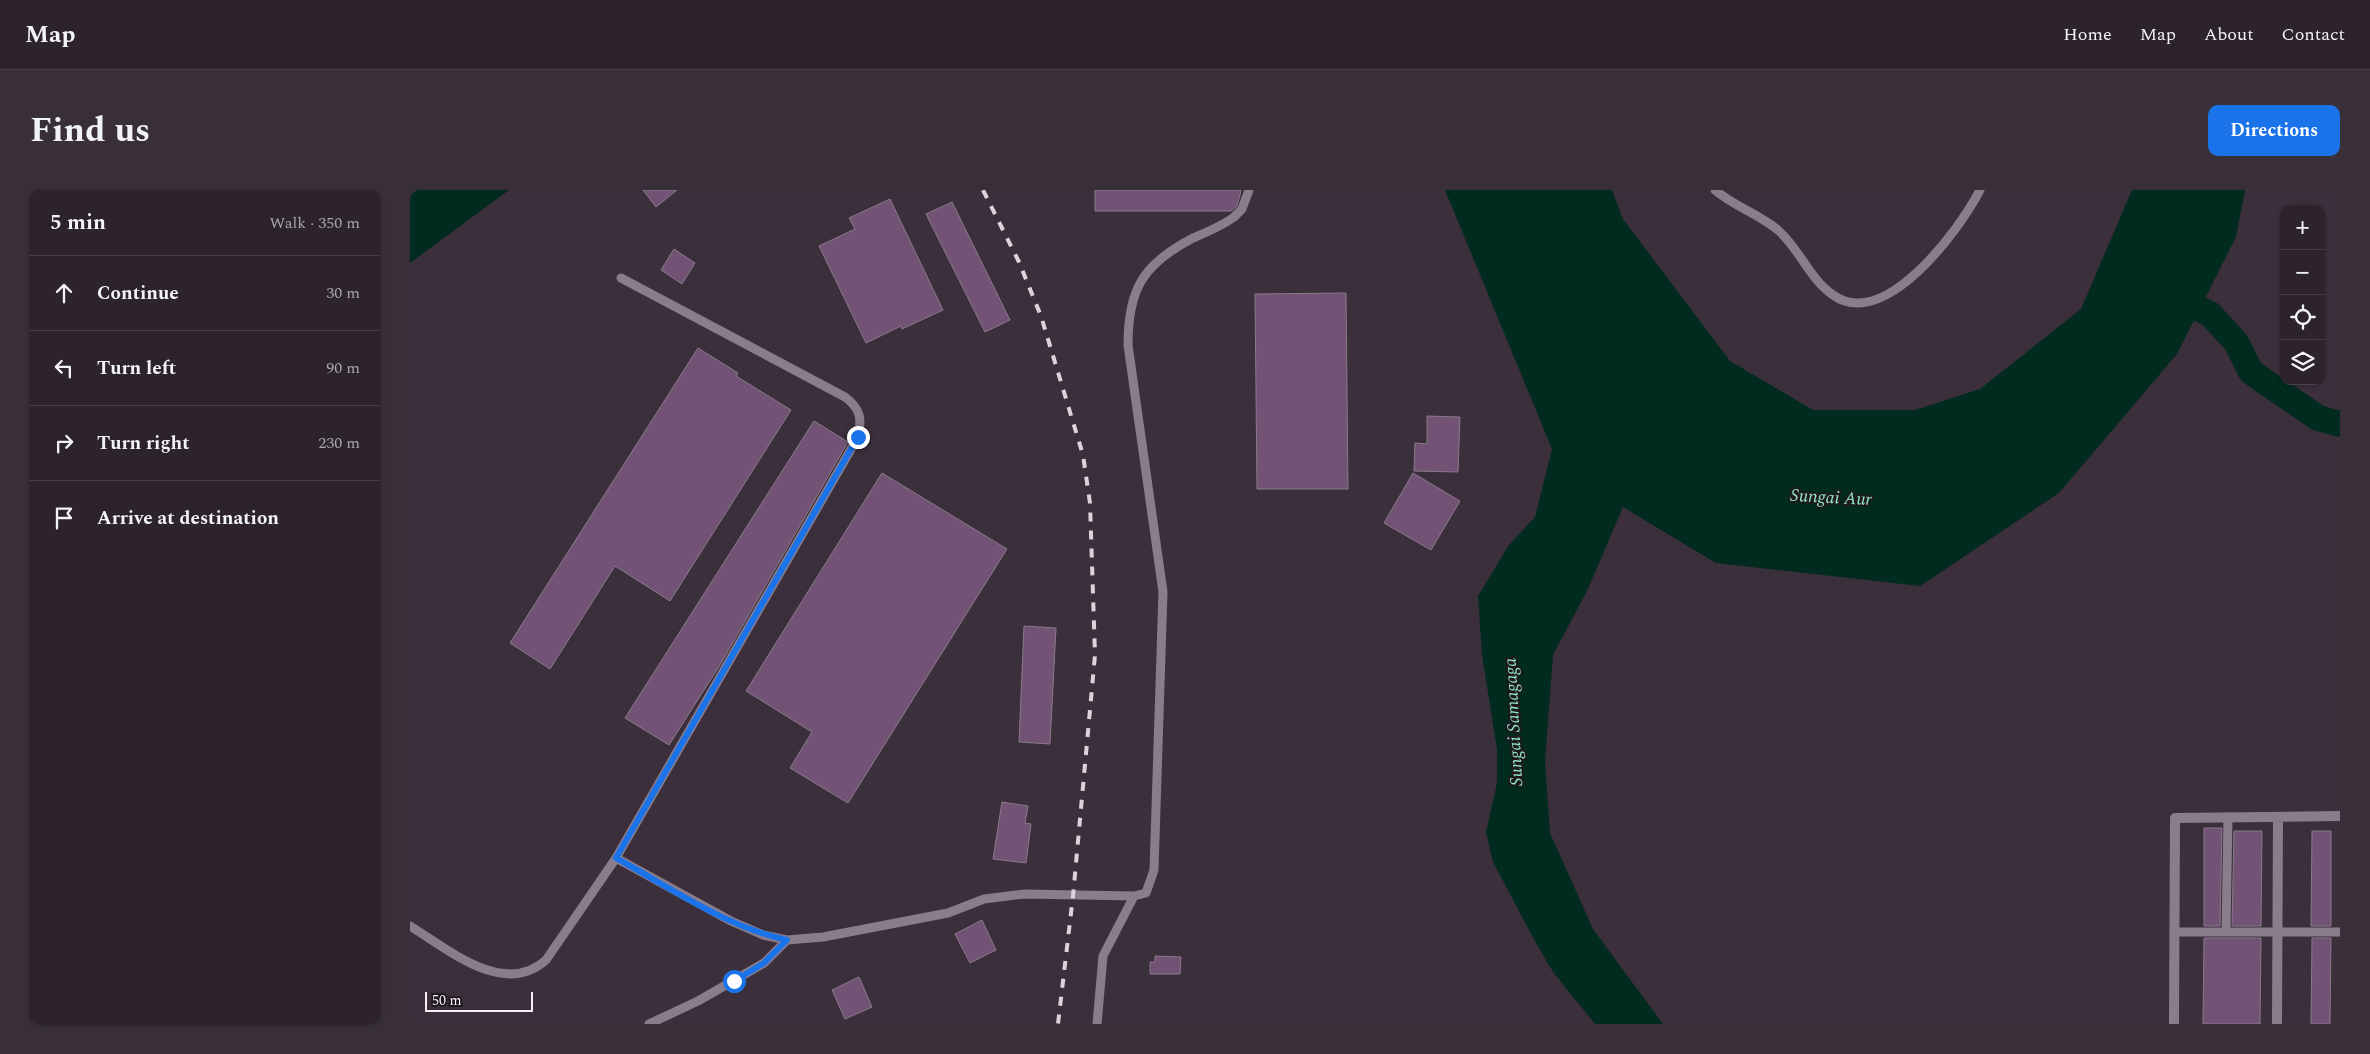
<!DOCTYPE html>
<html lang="en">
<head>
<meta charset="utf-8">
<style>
  :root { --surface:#2c232c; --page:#382f38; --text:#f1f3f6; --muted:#a6a4a9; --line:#484048; --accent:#1a73e8 }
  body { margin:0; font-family:Spectral,serif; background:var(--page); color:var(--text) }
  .controls { position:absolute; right:15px; top:15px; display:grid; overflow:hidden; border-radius:10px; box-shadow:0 1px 4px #0004 }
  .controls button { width:45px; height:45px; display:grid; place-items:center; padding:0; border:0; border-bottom:1px solid var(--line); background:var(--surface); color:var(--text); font:25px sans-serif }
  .scale { position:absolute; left:15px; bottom:12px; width:108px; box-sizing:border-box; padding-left:5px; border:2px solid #f7eff7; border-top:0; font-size:14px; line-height:18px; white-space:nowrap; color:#f7eff7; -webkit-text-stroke:4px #1f191f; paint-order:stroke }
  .stop { position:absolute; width:15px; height:15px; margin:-11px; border:4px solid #1a73e8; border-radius:50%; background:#fff }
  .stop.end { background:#1a73e8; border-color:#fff; box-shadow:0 1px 5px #0008 }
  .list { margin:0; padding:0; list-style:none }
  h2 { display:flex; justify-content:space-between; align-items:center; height:65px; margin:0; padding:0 20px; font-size:21px }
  h2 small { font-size:16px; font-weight:400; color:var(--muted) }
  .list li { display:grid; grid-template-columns:32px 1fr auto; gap:15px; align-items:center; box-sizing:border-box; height:75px; padding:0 20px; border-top:1px solid var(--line) }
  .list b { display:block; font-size:19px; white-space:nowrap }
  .list em { font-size:16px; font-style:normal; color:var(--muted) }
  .icon { flex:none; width:28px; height:28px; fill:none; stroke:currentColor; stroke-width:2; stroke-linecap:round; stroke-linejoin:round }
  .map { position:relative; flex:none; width:1930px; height:834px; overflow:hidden; border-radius:10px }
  header { display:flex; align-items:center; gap:30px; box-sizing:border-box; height:70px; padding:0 25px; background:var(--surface); border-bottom:1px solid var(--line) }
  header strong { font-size:24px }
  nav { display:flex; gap:28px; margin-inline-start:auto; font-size:18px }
  .intro { display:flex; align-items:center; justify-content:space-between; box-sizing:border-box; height:120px; padding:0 30px }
  h1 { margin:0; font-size:35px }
  .button { padding:12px 22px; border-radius:10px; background:var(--accent); color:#fff; font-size:18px; font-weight:700 }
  main { display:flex; gap:30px; padding:0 30px }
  aside { flex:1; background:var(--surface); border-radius:10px; box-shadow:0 1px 4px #0004 }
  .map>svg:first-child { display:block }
  .water { fill:#002b1e }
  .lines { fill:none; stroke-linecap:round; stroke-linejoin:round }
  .river { stroke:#002b1e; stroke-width:26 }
  .building { fill:#735375; stroke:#887b89 }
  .lane { stroke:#8b7c8c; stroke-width:9 }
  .street { stroke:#8b7c8c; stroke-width:10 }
  .rail { stroke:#dcd4dc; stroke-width:4; stroke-dasharray:9 9; stroke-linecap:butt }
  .route { stroke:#1a73e8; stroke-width:6 }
  .labels { text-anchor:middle; stroke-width:4; stroke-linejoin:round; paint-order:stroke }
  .water-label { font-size:18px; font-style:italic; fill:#8fe5c4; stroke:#1f191f }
</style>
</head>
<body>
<header>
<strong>Map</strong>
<nav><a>Home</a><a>Map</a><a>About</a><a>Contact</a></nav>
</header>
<div class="intro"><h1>Find us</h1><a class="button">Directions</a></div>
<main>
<aside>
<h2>5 min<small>Walk · 350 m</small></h2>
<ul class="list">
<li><svg class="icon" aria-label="ahead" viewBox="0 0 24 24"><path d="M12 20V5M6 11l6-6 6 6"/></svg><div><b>Continue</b></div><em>30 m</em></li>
<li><svg class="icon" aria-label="left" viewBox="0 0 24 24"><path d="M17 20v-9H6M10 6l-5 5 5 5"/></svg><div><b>Turn left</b></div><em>90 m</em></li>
<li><svg class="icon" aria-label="right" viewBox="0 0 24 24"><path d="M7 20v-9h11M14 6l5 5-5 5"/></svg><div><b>Turn right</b></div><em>230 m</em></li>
<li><svg class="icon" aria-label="arrive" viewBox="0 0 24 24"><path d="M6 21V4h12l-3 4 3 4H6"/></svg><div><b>Arrive at destination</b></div></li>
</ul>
</aside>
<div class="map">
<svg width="1930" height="834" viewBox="0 0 1930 834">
  <rect width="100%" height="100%" fill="#3b2f3b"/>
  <path class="water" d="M0,0H99L0,73Z
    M1035,0H1202L1213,29L1320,171L1403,220H1505L1570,199L1671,119L1722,0H1835L1826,47L1767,164L1649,303L1510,396L1306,373L1213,317L1178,399L1143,465L1135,571L1140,643L1183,739L1253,834H1185L1143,782L1121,744L1083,672L1076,642L1087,593V559L1072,465L1068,406L1099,355L1125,327L1142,259Z"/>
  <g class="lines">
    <path class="river" d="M1758,104L1800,124L1826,152L1841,182L1908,228L1930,234"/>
  </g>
  <path class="building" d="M233,0H267L246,17Z
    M685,0H831L830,5L827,16L821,21H685Z
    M480,9L533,120L492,139L491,136L456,153L409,56L445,39L439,28Z
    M542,12L600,130L575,142L516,24Z
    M264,59L285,73L272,94L251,80Z
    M936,103L938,299H847L845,104Z
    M288,158L328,183L326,186L381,220L260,411L205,376L140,479L100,453Z
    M1017,226L1050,227L1048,282L1004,281L1005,253L1017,254Z
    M404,231L438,252L310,475L259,555L215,528Z
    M472,283L597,359L438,613L380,578L402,542L336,501Z
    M1003,283L1050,311L1021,360L974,333Z
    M614,436L646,438L640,554L609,552Z
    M592,612L618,616L615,633L621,634L616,673L583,669Z
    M1794,638H1812L1810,736H1794Z
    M1824,641H1852L1851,736H1822Z
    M1902,641H1921V736H1901Z
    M572,730L586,760L560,773L545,744Z
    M1794,748H1851L1850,834H1793Z
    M1902,748H1921L1920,834H1901Z
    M745,766L771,767L770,784H740V772H745Z
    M449,787L462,817L435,829L422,800Z"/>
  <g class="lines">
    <path class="lane" d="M1305,0C1325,17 1351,25 1369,41C1390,60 1399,88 1423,105C1475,142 1550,39 1570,0
      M206,668L448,247C452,229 451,219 435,207L211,88
      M0,736C38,759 94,808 136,770L206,668L321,731L353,745L377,750L413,747L538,723L574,709L590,707L615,704L724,706L736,703L744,680L753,402L718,155C718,99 733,74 783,48C797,42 812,36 824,27L832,19L839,0
      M1766,742H1930
      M1816,742L1818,627
      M239,834L288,811L354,773L377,750
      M687,834L693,766L724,706"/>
    <path class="street" d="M1764,834L1765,628L1930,626
      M1867,834L1868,627"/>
    <path class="rail" d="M573,0L609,72L631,126L673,265L680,313L685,465L663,706L648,834"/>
  </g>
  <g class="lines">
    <path class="route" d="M324,791L354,773L377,750C316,737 261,698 206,668L448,247"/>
  </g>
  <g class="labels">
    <g class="water-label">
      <text transform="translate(1421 307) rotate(3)" y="6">Sungai Aur</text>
      <text transform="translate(1103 532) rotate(-93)" y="6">Sungai Samagaga</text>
    </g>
  </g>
</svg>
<div class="controls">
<button>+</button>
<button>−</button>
<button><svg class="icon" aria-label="locate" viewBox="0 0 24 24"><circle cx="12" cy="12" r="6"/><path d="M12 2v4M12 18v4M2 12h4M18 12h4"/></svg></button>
<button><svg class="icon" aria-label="layers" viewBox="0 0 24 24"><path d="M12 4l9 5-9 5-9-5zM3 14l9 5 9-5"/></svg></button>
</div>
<div class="scale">50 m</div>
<div class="stop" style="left:324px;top:791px"></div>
<div class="stop end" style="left:448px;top:247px"></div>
</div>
</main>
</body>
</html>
